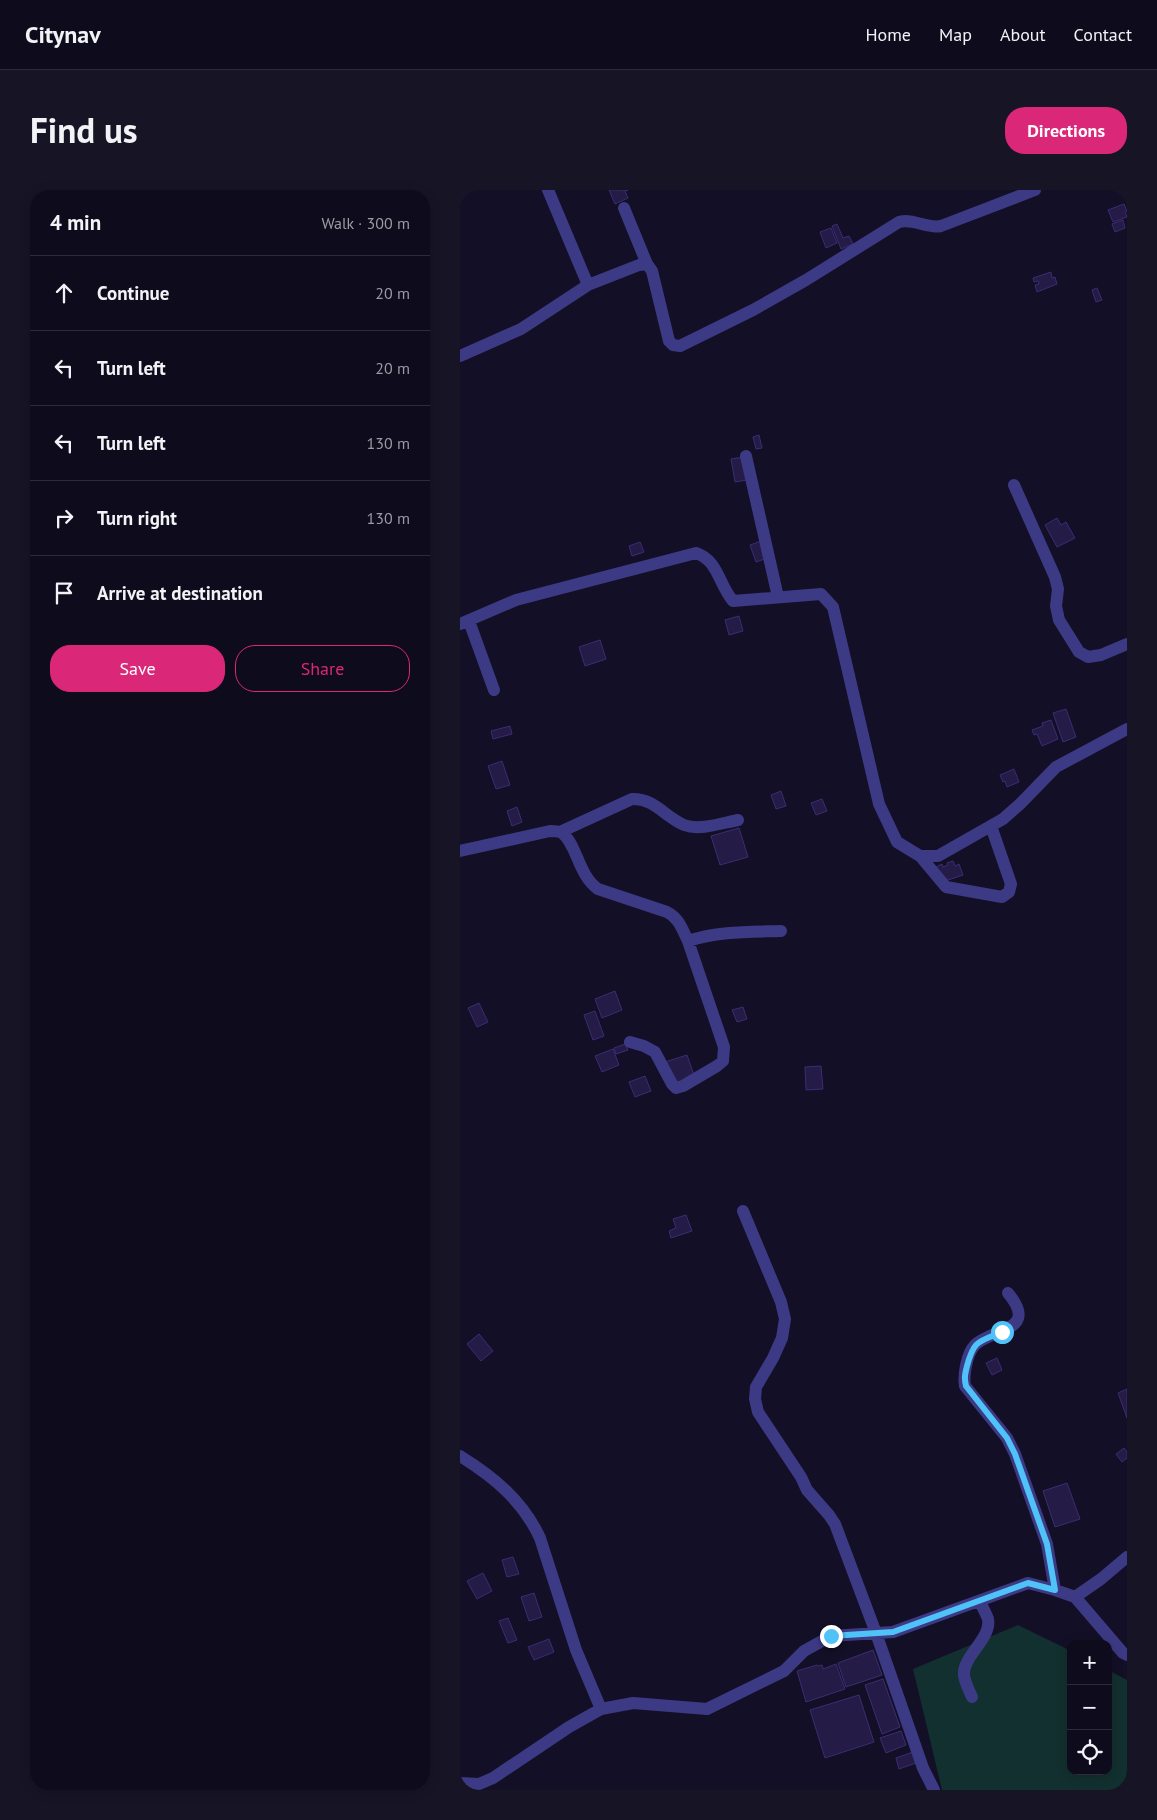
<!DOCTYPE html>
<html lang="en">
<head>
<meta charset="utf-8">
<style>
  :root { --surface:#0e0b1c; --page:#171425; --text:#f1f3f6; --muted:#9b9ba3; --line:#2e2b3b; --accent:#db2777 }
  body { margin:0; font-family:"PT Sans",sans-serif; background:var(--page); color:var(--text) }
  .controls { position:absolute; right:15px; bottom:15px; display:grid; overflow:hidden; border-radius:10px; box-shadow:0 2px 12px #0003 }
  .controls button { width:45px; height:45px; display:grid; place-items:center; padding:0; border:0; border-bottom:1px solid var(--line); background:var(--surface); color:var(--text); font:25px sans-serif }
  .stop { position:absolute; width:15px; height:15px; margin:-11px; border:4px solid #4fc3f7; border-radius:50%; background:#fff }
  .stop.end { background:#4fc3f7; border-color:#fff; box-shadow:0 1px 5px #0008 }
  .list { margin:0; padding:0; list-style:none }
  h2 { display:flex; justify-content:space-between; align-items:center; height:65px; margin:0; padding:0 20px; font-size:21px }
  h2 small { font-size:16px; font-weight:400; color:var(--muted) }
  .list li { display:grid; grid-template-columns:32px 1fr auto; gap:15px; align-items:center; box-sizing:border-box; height:75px; padding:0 20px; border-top:1px solid var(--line) }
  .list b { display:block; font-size:19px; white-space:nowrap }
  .list em { font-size:16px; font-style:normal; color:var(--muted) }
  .actions { display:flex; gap:10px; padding:15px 20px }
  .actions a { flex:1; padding:11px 0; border:1px solid var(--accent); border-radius:20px; text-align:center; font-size:18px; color:var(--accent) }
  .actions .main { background:var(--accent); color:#fff }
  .icon { flex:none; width:28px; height:28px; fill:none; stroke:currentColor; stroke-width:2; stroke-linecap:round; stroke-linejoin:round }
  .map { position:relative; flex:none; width:667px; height:1600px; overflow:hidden; border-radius:20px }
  header { display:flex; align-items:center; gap:30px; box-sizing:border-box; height:70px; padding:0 25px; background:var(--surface); border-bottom:1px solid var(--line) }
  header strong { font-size:24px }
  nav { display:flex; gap:28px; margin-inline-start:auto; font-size:18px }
  .intro { display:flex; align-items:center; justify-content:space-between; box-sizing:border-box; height:120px; padding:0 30px }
  h1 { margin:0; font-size:35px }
  .button { padding:12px 22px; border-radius:20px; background:var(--accent); color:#fff; font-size:18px; font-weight:700 }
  main { display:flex; gap:30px; padding:0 30px }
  aside { flex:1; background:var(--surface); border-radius:20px; box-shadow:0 2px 12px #0003 }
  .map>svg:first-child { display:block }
  .green { fill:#12302f }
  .building { fill:#241b47; stroke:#3b2d73 }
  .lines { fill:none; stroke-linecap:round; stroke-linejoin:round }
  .minor { stroke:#3d3a85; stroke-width:12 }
  .route { stroke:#4fc3f7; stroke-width:6 }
</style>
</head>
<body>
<header>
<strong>Citynav</strong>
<nav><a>Home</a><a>Map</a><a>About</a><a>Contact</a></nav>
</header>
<div class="intro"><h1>Find us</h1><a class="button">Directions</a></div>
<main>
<aside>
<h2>4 min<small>Walk · 300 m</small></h2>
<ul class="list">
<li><svg class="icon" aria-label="ahead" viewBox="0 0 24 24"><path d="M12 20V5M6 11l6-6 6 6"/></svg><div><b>Continue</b></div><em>20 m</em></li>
<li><svg class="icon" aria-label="left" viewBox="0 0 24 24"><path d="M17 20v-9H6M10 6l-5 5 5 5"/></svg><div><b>Turn left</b></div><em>20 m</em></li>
<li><svg class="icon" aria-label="left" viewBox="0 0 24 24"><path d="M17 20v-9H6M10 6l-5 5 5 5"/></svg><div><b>Turn left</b></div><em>130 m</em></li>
<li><svg class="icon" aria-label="right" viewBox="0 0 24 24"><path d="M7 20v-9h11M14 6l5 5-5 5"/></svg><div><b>Turn right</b></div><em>130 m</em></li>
<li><svg class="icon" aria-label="arrive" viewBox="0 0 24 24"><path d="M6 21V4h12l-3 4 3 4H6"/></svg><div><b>Arrive at destination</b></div></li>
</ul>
<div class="actions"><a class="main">Save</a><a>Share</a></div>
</aside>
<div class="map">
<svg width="667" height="1600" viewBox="0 0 667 1600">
  <rect width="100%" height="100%" fill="#130f26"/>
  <path class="green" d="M558,1435L611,1461V1581H648V1480L667,1490V1600H482L453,1479Z"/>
  <path class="building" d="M149,0H168L165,1L168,8L155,14Z
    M664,14L667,21L665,22L667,27L653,32L648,20Z
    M663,30L665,38L655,42L652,34Z
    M377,34L383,48L389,46L393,54L381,59L372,36Z
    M371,38L377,53L366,58L360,42Z
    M591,82L592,88L595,87L597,94L577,102L575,95L579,94L578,91L574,92L573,88Z
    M637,98L642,110L636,112L632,100Z
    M299,245L302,258L296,259L293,247Z
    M284,267L287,290L275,292L271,269Z
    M597,328L601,335L606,332L615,348L597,357L585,335Z
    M301,351L307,368L296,372L290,355Z
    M180,352L184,362L172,366L169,356Z
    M279,426L283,441L269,445L265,430Z
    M140,450L146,469L125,476L119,457Z
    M606,519L616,547L603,552L593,523Z
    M591,530L598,549L582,556L577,544L574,545L572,540L583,536L582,533Z
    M50,536L52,544L33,549L31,541Z
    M42,571L50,595L36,599L28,576Z
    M554,579L559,592L547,597L545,591L543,592L540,585Z
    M321,601L326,616L316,619L311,605Z
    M362,609L367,621L356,625L351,613Z
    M57,617L62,632L52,636L47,621Z
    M279,638L288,667L260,675L251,646Z
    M493,671L495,676L499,674L503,685L485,691L476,677L482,674L483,677L488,675L487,673Z
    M155,801L162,820L142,828L135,809Z
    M19,813L28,832L17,837L8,818Z
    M283,817L287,829L277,832L272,820Z
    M135,821L144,846L133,850L124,825Z
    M165,854L168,860L156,864L154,858Z
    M153,859L159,875L142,882L135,866Z
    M227,865L235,888L213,893L205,872Z
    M361,876L363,899L346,900L345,877Z
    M185,886L191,901L175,907L169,892Z
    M226,1025L232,1041L211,1048L209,1041L216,1038L213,1029Z
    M19,1144L33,1161L21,1171L7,1154Z
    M537,1168L542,1180L532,1185L526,1173Z
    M667,1199V1228L658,1203Z
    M664,1258L667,1262V1268L662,1272L656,1264Z
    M607,1293L620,1329L595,1337L583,1301Z
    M53,1367L59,1384L47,1387L42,1370Z
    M23,1383L32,1401L17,1409L7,1391Z
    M74,1403L82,1427L69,1431L61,1407Z
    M48,1428L57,1450L48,1453L39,1431Z
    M89,1449L94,1462L74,1470L68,1457Z
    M413,1460L422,1485L386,1497L378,1473Z
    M376,1474L385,1499L346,1512L337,1481L357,1475L358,1476L362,1475L363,1479Z
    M423,1489L440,1537L422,1544L405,1495Z
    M399,1505L414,1552L365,1568L350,1520Z
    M441,1541L446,1555L426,1563L420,1548Z
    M453,1562L456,1573L439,1579L436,1568Z"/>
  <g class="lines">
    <path class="minor" d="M88,0L128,95
      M164,18L187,74
      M0,166L61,139L128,95L179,75L187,74L192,81L209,151L213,155L220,156L293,120L346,90L439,32C454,28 466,39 481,36L575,0
      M286,266L318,407
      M554,295L595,387L598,399L596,416L599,430L619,462L628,467L641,465L667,454
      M9,431L34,500
      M0,434L56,410L236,363C258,370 259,395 273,411L361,404L373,417L419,614L437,652L460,666H478L543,629L560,614L596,577L667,539
      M100,642L172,609C194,608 205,627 224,635C240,641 262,633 278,630
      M0,661L90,641C95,641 99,641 102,643C117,654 118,685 138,699L207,722C219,728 222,739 228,751L264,857L263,871L257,876L223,896L216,898L212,894L195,862L184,856L170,852
      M460,666L486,697L542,707L549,702L551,694L531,636
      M228,751C258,741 290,742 321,741
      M283,1021L321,1112L325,1129L322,1148L313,1168L296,1197L295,1209L298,1222L341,1287L347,1300L369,1325L375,1334L416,1443L463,1578L474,1600
      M548,1103C580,1142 532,1138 515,1155C507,1163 503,1185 505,1196L547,1248L555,1264L587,1354L595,1400
      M0,1266C34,1287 63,1311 80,1348L116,1460L141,1519
      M615,1407L641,1389L667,1367
      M512,1507C509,1500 505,1493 504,1485C502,1467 532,1448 528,1429C526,1423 522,1417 520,1411
      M0,1593L19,1594L33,1588L109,1537L141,1519L173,1513L247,1519L324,1481L344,1461L371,1446L433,1442L568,1393L595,1400L615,1407L663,1463L667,1465"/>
  </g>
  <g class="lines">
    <path class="route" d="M371,1446L433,1442L568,1393L595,1400L587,1354L555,1264L547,1248L506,1196C504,1188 505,1184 507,1176C514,1150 518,1152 542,1142"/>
  </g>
</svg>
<div class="controls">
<button>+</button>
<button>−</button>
<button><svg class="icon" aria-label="locate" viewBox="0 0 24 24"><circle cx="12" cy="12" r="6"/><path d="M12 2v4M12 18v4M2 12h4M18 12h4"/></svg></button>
</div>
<div class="stop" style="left:542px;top:1142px"></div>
<div class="stop end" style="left:371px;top:1446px"></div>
</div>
</main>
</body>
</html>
